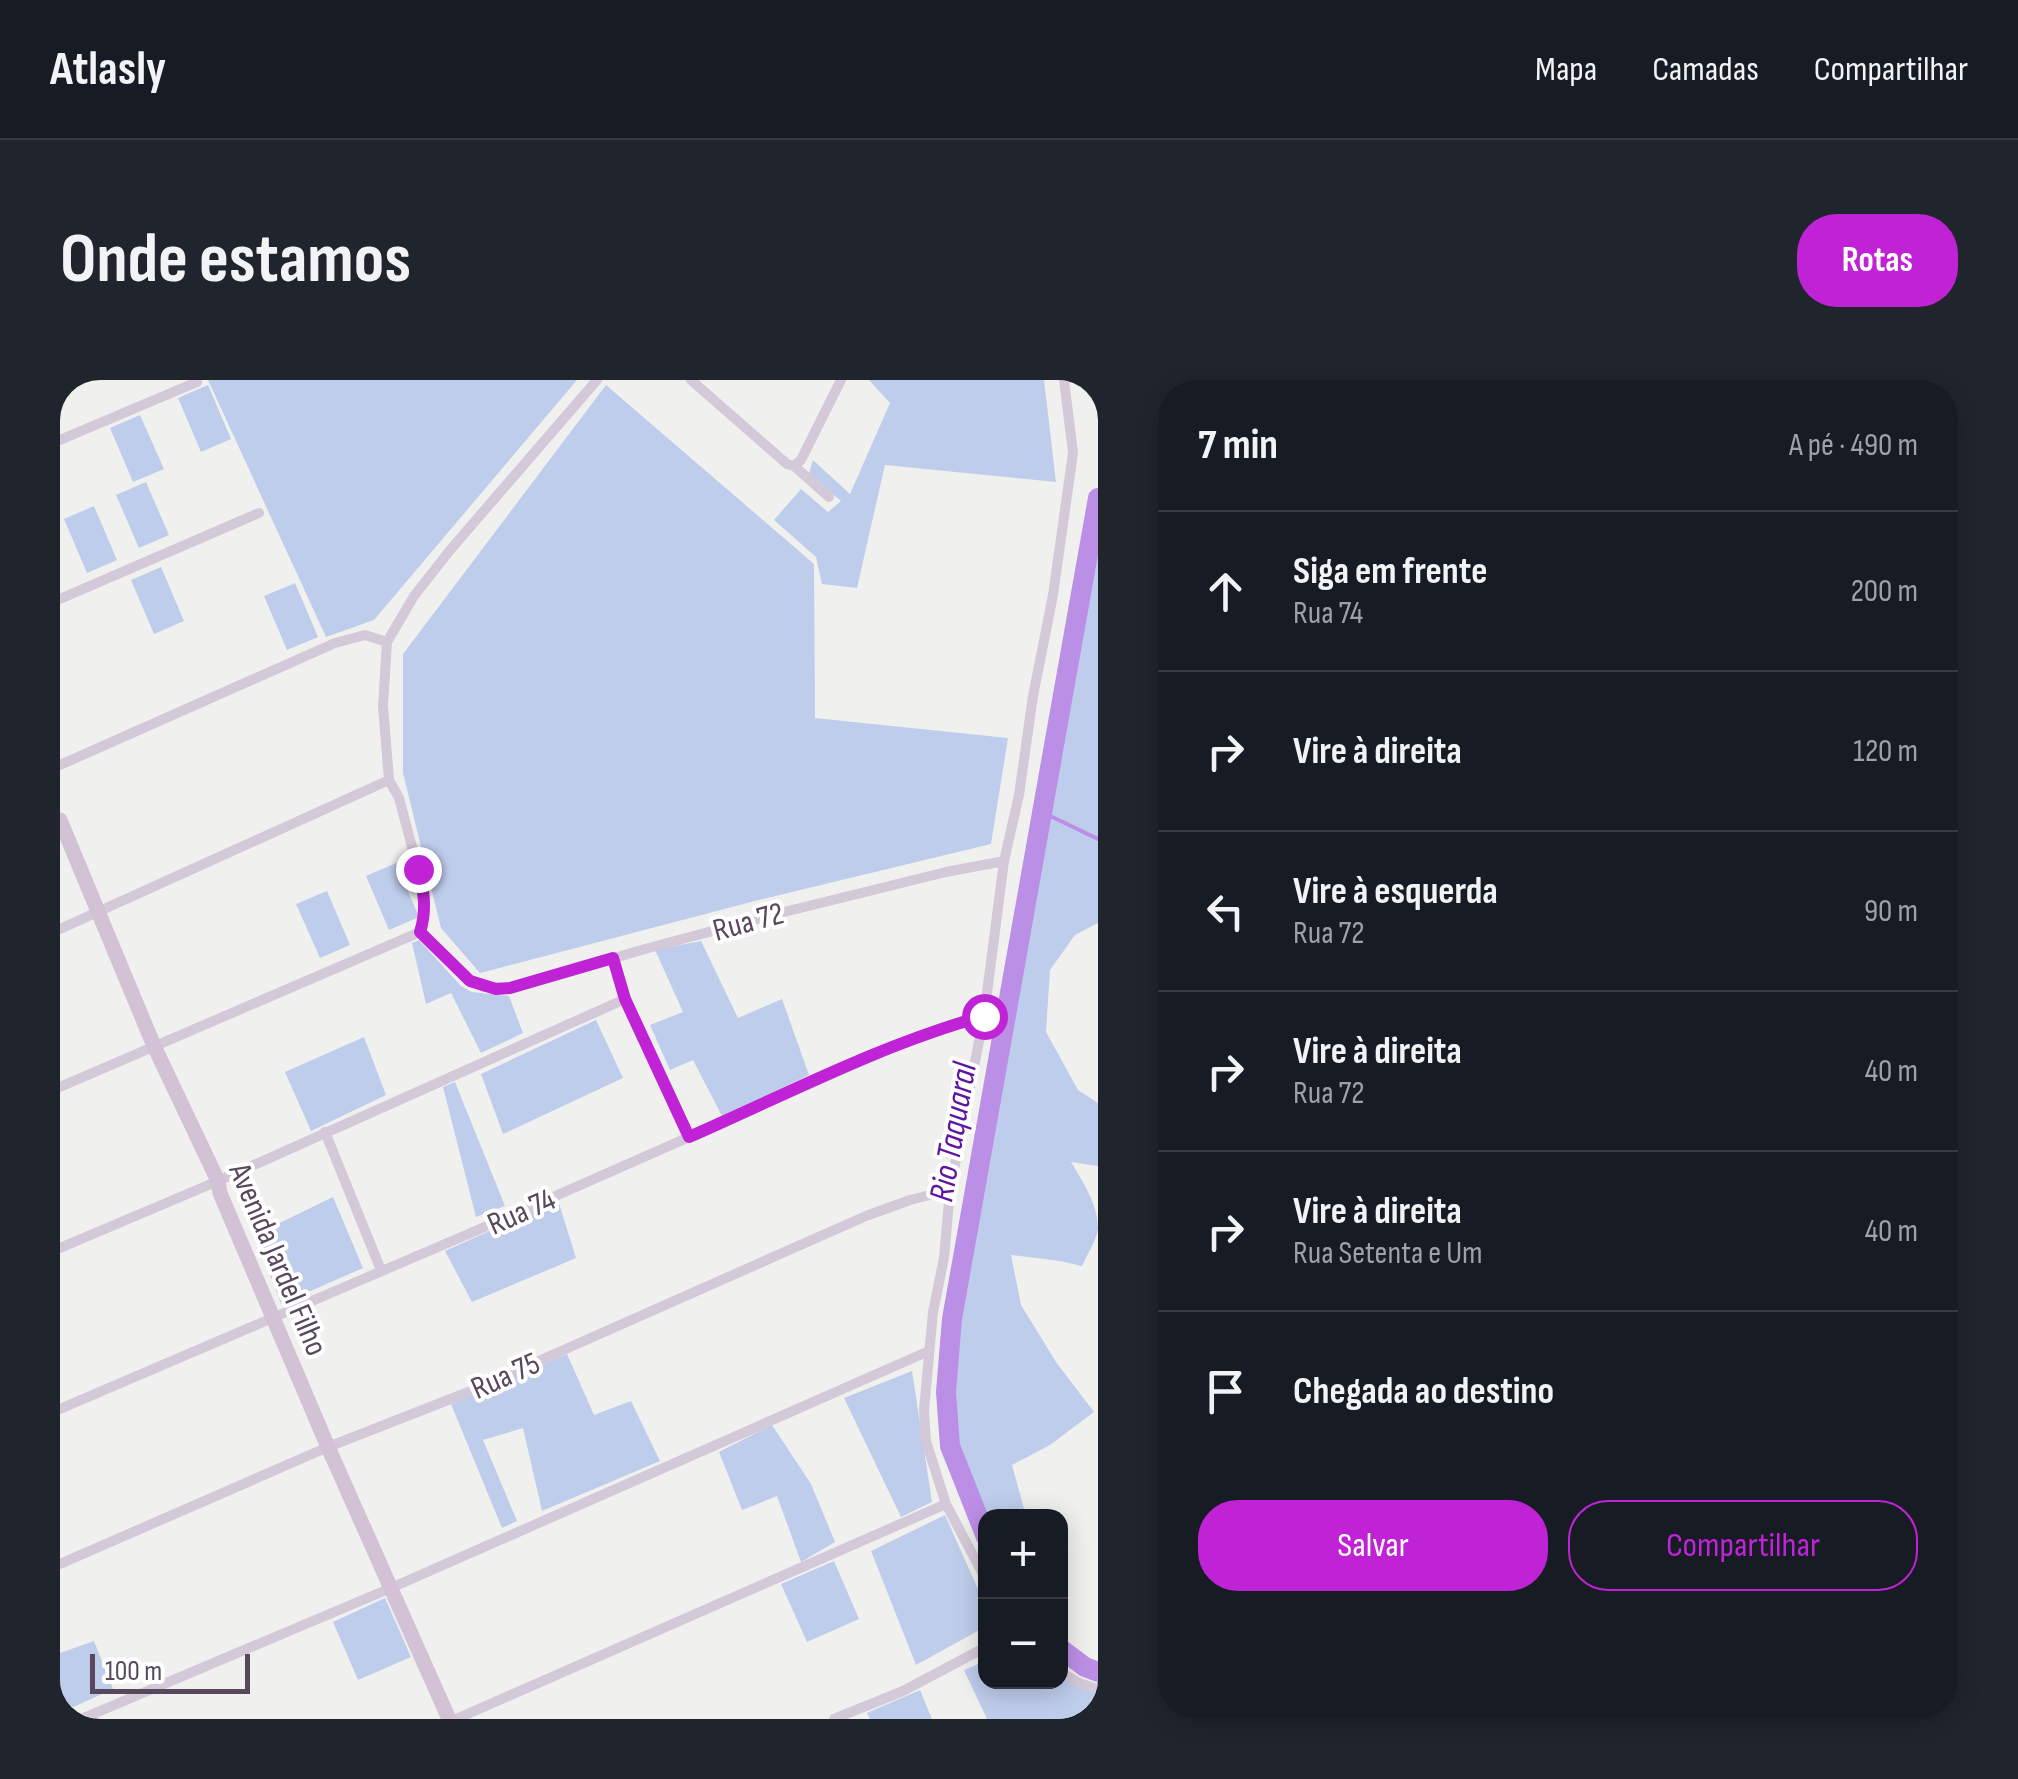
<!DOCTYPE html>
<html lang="pt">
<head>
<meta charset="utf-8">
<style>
  :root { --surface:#171b24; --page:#20242c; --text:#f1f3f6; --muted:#9ea1a6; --line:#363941; --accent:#c023d6 }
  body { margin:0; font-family:"Sofia Sans Condensed",sans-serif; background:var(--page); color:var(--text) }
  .controls { position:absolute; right:30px; bottom:30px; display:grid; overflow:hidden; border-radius:20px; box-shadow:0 5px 25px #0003 }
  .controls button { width:90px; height:90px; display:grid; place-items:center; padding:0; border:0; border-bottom:2px solid var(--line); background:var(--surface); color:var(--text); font:50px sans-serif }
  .scale { position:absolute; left:30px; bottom:25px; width:160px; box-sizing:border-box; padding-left:10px; border:5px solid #57485b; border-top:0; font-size:28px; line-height:35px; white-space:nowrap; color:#57485b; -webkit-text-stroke:8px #fff; paint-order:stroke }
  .stop { position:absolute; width:30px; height:30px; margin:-22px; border:8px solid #c023d6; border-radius:50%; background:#fff }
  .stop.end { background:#c023d6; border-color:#fff; box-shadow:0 2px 10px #0008 }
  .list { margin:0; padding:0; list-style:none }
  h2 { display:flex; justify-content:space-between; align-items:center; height:130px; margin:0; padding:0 40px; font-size:42px }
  h2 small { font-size:32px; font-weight:400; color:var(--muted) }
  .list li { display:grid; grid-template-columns:65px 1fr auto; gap:30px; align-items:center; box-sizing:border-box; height:160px; padding:0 40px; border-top:2px solid var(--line) }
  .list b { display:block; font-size:38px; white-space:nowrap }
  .list p { margin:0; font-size:32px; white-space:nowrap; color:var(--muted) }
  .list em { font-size:32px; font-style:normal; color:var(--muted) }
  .actions { display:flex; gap:20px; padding:30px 40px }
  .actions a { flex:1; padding:22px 0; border:2px solid var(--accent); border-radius:40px; text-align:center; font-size:35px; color:var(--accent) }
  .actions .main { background:var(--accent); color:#fff }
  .icon { flex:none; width:55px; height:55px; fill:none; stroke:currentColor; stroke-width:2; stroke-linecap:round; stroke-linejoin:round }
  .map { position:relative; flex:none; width:1038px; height:1339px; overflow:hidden; border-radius:40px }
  header { display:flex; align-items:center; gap:60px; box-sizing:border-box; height:140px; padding:0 50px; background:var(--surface); border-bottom:2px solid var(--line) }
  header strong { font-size:48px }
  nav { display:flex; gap:55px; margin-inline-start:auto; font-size:35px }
  .intro { display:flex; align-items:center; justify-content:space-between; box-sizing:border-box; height:240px; padding:0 60px }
  h1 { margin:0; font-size:70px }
  .button { padding:25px 45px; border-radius:40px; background:var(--accent); color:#fff; font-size:35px; font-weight:700 }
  main { display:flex; gap:60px; padding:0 60px }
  aside { flex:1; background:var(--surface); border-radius:40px; box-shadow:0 5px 25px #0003 }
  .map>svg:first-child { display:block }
  .green { fill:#bfcdec }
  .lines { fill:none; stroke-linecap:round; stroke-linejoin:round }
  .stream { stroke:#bc8fe7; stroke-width:4 }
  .river { stroke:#bc8fe7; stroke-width:20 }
  .street { stroke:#d4c9d8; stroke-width:10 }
  .secondary { stroke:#d3c2d6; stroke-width:15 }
  .route { stroke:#c023d6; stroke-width:12 }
  .labels { text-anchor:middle; stroke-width:8; stroke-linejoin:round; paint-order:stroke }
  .street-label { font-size:32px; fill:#57485b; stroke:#fff }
  .water-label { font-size:35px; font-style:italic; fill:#5e14a1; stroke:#fff }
</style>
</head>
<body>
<header>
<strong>Atlasly</strong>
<nav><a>Mapa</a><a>Camadas</a><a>Compartilhar</a></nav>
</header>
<div class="intro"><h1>Onde estamos</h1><a class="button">Rotas</a></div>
<main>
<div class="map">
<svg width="1038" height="1339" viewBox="0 0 1038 1339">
  <rect width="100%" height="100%" fill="#f0f1ee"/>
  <path class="green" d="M148,0H517L314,240L266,257Z
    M809,0H984L996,102L825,85L797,208L762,204L756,177L714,140L741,109L768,132L781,121L749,93L753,80L790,114L830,23Z
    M148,5L171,59L141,72L118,18Z
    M546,5L754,184L755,338L948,358L931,464L691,522L420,593L381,548L343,393V274Z
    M80,35L104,89L73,102L50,48Z
    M86,102L109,155L79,168L56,115Z
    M34,126L57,180L27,193L4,139Z
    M1038,147V543L1015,555L990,590L986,652L1018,710L1038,723V786L1011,782C1023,802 1038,824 1038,849C1036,861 1027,875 1022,886L1000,881L951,875L961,925L996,982L1034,1032L990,1065L952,1085L966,1136H926L925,1142L896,1064L888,1009L969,489L985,399L1015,281Z
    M101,187L124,241L94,254L71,200Z
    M235,203L258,257L227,270L204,216Z
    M336,483L359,537L329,550L306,496Z
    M267,511L290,565L260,578L236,524Z
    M359,560L401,606L412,612L449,616L463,653L421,673L391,613L366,624L352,563Z
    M641,561L678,638L722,619L749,695L662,736L633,680L610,690L590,645L623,632L595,570Z
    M536,640L563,698L443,754L421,694Z
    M304,657L326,715L251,751L225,692Z
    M395,702L445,826L416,837L383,707Z
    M273,817L303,888L221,924L195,855Z
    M498,820L516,878L412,922L385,871Z
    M507,974L534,1035L571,1021L600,1081L482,1131L463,1048L423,1060L457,1141L442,1148L391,1024Z
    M852,991L872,1122L841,1137L784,1018Z
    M712,1045L751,1104L775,1162L741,1182L717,1116L682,1130L659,1072Z
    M885,1135L925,1225V1247L856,1285L811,1171Z
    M774,1181L799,1239L747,1262L721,1204Z
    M325,1218L351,1277L298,1300L273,1242Z
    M34,1261L53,1309L0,1333V1273Z
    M925,1281L926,1302H1001V1291L1038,1312V1339H927L904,1290Z
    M860,1310L872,1339H810L807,1333Z"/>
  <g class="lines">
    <path class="stream" d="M982,432L1038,459"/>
    <path class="river" d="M926,1157L890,1066L886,1012L892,939L1038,118
      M1001,1269L1025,1287L1038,1292"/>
    <path class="street" d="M631,0L727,84L734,86L741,80L781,0
      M0,60L137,2
      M734,86L769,117
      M0,219L199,133
      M0,385L275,263L305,255L327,262
      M0,549L329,400
      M360,552L363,541L365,516L339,418L329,400L323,326L327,262L354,216L391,169L537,0
      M360,552L410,601L425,607L451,608L585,569L716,534L886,492L944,481
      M553,578L565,619L629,757
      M0,707L360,552
      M265,752L321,890
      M0,868L158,801L565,619
      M0,1029L448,837L831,668L896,643L924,636
      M0,1184L268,1067L411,1011L806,836L850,820L890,810
      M926,1200L886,1124L866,1061L864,1030L873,932L884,878L890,810L924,636L944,481L959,415L973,316L993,215L1013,73L1004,0
      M1001,1292L1019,1303L1038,1309
      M21,1339L331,1208L869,971
      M396,1339L886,1124
      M774,1339L843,1311L926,1267"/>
    <path class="secondary" d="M0,440L94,666L158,801L160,813L268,1067L389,1339"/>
  </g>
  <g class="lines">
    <path class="route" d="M358,489C364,511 367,530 360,552L410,601L436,609L450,608L553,578L565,619L629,757C725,715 822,664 924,636"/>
  </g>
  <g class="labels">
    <g class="street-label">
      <text transform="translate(688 541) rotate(-15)" y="11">Rua 72</text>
      <text transform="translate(461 831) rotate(-24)" y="11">Rua 74</text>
      <text transform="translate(219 879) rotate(67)" y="11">Avenida Jardel Filho</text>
      <text transform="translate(445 995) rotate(-24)" y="11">Rua 75</text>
    </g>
    <g class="water-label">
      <text transform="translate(892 752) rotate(-80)" y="12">Rio Taquaral</text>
    </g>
  </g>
</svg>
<div class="controls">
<button>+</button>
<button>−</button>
</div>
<div class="scale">100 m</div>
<div class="stop" style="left:924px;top:636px"></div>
<div class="stop end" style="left:358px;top:489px"></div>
</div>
<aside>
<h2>7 min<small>A pé · 490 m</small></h2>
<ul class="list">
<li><svg class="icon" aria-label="ahead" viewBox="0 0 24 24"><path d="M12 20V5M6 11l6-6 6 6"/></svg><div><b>Siga em frente</b><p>Rua 74</p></div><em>200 m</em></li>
<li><svg class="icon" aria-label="right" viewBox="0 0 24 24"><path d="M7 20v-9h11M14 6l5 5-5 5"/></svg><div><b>Vire à direita</b></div><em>120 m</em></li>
<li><svg class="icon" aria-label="left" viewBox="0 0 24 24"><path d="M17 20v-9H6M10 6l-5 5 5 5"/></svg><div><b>Vire à esquerda</b><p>Rua 72</p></div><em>90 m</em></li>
<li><svg class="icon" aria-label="right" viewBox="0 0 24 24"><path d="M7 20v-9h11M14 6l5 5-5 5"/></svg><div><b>Vire à direita</b><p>Rua 72</p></div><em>40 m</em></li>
<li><svg class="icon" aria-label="right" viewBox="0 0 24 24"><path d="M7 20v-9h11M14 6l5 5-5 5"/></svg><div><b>Vire à direita</b><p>Rua Setenta e Um</p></div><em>40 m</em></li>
<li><svg class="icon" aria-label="arrive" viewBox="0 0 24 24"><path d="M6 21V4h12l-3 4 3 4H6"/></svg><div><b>Chegada ao destino</b></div></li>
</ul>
<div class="actions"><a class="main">Salvar</a><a>Compartilhar</a></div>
</aside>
</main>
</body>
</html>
